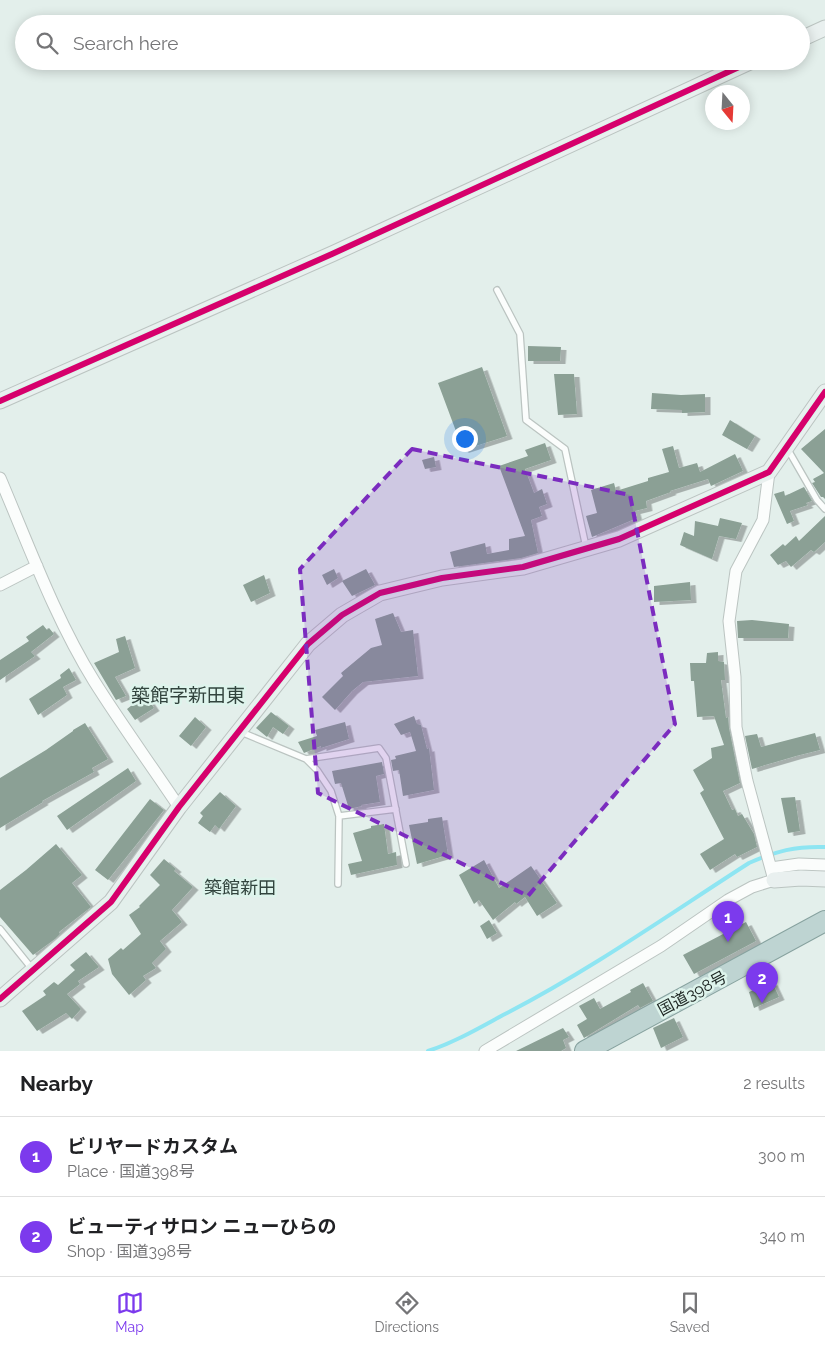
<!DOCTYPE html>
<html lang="en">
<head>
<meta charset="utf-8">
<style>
  :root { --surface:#fff; --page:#f6f6f6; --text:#202124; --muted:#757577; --line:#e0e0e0; --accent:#7c3aed }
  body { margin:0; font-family:Raleway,"Noto Sans JP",sans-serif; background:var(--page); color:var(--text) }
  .compass { position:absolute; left:705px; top:85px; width:45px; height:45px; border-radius:50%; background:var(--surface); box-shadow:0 2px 12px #0003; rotate:162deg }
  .you { position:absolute; left:464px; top:438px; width:18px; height:18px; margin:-12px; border:4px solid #fff; border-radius:50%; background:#1a73e8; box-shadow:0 0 0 8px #1a73e833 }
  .badge { display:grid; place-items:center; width:32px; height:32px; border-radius:50%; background:var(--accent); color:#fff; font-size:16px; font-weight:700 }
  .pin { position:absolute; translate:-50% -41px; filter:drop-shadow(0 1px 2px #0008) }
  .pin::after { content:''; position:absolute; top:26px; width:18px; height:15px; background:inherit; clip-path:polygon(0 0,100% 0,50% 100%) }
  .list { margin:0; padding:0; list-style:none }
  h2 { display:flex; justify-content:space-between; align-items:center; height:65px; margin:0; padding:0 20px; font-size:21px }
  h2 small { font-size:16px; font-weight:400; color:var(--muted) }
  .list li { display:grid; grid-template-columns:32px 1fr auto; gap:15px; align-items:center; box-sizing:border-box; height:80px; padding:0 20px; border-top:1px solid var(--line) }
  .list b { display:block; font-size:19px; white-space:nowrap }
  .list p { margin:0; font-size:16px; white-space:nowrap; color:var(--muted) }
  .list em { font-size:16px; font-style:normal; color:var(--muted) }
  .icon { flex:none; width:28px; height:28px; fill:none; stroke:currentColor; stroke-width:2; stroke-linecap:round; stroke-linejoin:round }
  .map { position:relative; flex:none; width:825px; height:1051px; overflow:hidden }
  .search { position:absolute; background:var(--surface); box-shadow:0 2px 12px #0003; left:15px; right:15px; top:15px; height:55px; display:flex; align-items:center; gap:12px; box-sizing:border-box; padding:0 18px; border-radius:28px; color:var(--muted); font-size:19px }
  .sheet { height:225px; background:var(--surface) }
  nav { display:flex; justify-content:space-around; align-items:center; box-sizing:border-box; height:70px; border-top:1px solid var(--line); background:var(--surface); font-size:14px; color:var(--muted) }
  nav a { display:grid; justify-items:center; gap:2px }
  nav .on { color:var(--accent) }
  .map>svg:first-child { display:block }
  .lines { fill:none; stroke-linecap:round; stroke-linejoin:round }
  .stream { stroke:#8ee5f2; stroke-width:4 }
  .building { fill:#8ba095; filter:url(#shadow) }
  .lane-casing { stroke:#bbc4c1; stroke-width:8 }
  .street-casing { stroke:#bbc4c1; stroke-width:13 }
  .secondary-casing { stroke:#bbc4c1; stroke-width:17 }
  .highway-casing { stroke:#87a29f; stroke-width:22 }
  .lane { stroke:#fbfdfc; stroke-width:5.5 }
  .street { stroke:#fbfdfc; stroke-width:11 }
  .secondary { stroke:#e9f0ef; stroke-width:15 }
  .highway { stroke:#bed4d2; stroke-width:20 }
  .cycleway-casing { stroke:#def4ec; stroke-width:9 }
  .cycleway { stroke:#d6006c; stroke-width:6 }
  .marked { fill:#7b2cbf; fill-opacity:0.2; stroke:#7b2cbf; stroke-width:4; stroke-dasharray:10 6; stroke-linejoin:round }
  .labels { text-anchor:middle; stroke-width:5; stroke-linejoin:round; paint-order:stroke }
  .street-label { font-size:16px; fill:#1c2421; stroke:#def4ec }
  .neighbourhood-label { font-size:18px; fill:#32443e; stroke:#def4ec }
  .quarter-label { font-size:19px; fill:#32443e; stroke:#def4ec }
</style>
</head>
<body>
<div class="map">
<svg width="825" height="1051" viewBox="0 0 825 1051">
  <defs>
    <filter id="shadow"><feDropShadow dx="5.5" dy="3" stdDeviation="0" flood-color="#0004"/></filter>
  </defs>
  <rect width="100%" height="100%" fill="#e3efeb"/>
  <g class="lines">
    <path class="stream" d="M428,1051C455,1042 479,1028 503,1015C589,971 668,915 749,863C776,851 796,846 825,847"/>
  </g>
  <path class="building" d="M528,346L561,347L560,361H528Z
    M482,367L507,436L463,450L438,383Z
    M554,374H574L577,414L558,415Z
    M652,393L681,395L705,394V412L682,413V410L651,409Z
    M730,420L755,436L747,449L722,435Z
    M825,429V499L823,497H821L812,483L815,482L813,479L824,473L801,449Z
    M545,443L551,460L525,469L534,493L542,489L547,504L539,507L542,516L531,520L538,553L521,558L454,567L450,552L485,543L487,554L509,550V539L525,536L499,466L528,456L525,450Z
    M673,446L679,468L697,463L700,472L735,454L743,471L711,486L708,479L670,491L671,492L646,501L647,508L635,511L637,518L592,537L586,516L597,513L591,490L614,483L616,491L648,481V478L669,472L662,449Z
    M434,457L436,467L425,469L422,460Z
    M804,487L812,501L806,503L808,505L790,511L794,521L787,524L774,494L784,491L785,496Z
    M825,516V542L814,552L811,550L791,567L786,561L778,565L770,555L783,544L785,546L796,536L799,541Z
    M720,518L742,523L736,539L719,536L712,559L680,545L684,532L694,536L695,521L718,526Z
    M334,569L338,578L327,585L322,575Z
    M366,569L375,585L352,596L342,581Z
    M264,575L270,593L251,602L243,585Z
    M690,582L691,600L654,602V586Z
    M393,613L401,632L413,630L418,676L363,682L352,691L335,710L322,697L343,676L341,673L371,648L382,645L375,619Z
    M752,620L789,624L788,638H738L737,621Z
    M43,625L47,630L49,628L54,634L31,652L35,656L0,680V660L29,641L26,637Z
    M125,636L135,668L115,677L126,696L116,700L94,663L119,652L116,639Z
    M718,652V661L724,662L725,680H721L726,718L728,717L729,728L740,783L723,791L732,810L735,809L738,816L742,814L754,834L757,847L737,857L735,854L710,870L700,854L724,839L700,793L704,790L693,770L712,758L711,748L724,745L714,716L697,717L694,681H691L690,663H706L707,653Z
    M69,668L76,680L63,687L67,695L38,715L29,699L61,678L60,675Z
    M145,695L154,708L135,720L127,709Z
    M271,712L289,726L283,734L273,727L267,737L256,728Z
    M414,716L417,724L421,725L427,749L429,748L434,790L403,796L399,770L393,771L391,760L396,759L395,756L416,751L410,732L401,735L394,724Z
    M195,717L206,727L191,746L179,736Z
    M345,722L349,739L321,748V746L304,753L298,742L317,736L315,730Z
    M85,723L108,759L92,768L94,772L42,801L43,802L0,828V778L46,750L73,731V730Z
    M815,733L820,750L796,756L752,769L745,736L757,734L761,747Z
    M382,762L384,774L376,776L380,802L361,805L362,806L349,809L341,783L335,784L332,771Z
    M128,768L136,781L67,830L57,816Z
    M220,792L236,806L219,829L215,825L210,832L198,823L203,816L200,813Z
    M795,797L800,831L788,833L781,798Z
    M150,799L164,810L108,880L95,870Z
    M442,817L448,855L417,864L409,825L428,822V819Z
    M384,824L388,854L396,852L397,865L351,875L348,864L362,861L353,833L371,828V826Z
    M56,844L82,875L72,883L91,907L59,932L60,934L55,939L33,955L0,917V890L26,870Z
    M164,859L176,869L174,871L193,887L172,910L182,922L160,941L166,949L152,963L156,968L143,976L146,980L129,995L112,974L108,959L121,948L123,950L141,934L129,915L140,907L139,906L160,885L150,875Z
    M484,860L499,888L531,866L557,903L537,916L525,897L516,904L515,902L493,920L479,900L474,904L459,875Z
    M489,920L497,933L487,939L480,926Z
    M746,922L756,941L694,974L683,955Z
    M86,952L99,967L78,981L80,984L67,994L81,1009L72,1019L66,1013L37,1031L22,1011L46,995L43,991L54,982L58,985L75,970L70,965Z
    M772,982L779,997L754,1008L749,992Z
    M643,983L653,1001L640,1008L638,1005L584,1038L577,1025L587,1019L579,1006L594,998L600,1009L631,992L630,990Z
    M674,1018L683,1037L661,1048L653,1028Z
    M563,1028L569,1037L563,1040L566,1048L561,1051H516Z"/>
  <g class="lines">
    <defs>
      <path id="lane" d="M497,290L520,334L526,420L565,449L586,547
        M787,448L817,500L825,509
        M241,732L306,759L317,770L331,791L339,816L338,884
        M306,759L379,748L386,758L406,864
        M339,816L396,809
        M0,929L33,970"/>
      <path id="street" d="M0,478C29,546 55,618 94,681C121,724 151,765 179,807
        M0,585L37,566
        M771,868L799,864L825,865
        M485,1051L661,946L728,900L752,887L774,880L747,781L736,727L735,677L729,621L736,571L763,520L769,472"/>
      <path id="secondary" d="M801,39L825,28
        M0,401L332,254L752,61
        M774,880L801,878L825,879
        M0,999L111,902L179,807L308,644L342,615L380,593L442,578L523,567L619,539L769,472L825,392"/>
      <path id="highway" d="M585,1051L825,921"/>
    </defs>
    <use href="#lane" class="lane-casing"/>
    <use href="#street" class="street-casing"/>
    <use href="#secondary" class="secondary-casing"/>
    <use href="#highway" class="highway-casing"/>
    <use href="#lane" class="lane"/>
    <use href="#street" class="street"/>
    <use href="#secondary" class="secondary"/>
    <use href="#highway" class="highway"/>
    <defs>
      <path id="cycleway" d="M0,401L332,254L752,61
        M0,999L111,902L179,807L308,644L342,615L380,593L442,578L523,567L619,539L769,472L825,392"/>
    </defs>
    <use href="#cycleway" class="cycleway-casing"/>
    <use href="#cycleway" class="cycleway"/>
  </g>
  <path class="marked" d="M412,449L630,495L675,724L528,896L318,793L300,569Z"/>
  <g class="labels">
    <g class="street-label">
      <text transform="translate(692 993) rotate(-28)" y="6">国道398号</text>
    </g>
    <g class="neighbourhood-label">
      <text x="240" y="894">築館新田</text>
    </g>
    <g class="quarter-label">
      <text x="188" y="702">築館字新田東</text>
    </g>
  </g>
</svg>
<svg class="compass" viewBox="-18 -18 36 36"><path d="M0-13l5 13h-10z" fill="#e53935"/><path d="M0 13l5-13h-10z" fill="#757577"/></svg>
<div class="you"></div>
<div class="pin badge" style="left:728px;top:942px">1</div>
<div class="pin badge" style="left:762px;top:1003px">2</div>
<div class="search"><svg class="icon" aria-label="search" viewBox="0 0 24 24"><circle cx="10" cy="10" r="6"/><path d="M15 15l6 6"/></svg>Search here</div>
</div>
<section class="sheet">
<h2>Nearby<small>2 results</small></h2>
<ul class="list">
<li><span class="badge">1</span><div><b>ビリヤードカスタム</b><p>Place · 国道398号</p></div><em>300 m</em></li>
<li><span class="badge">2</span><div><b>ビューティサロン ニューひらの</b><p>Shop · 国道398号</p></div><em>340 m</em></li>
</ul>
</section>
<nav>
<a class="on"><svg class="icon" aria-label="map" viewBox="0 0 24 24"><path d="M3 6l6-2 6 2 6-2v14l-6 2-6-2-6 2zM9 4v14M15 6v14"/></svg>Map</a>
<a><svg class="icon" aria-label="directions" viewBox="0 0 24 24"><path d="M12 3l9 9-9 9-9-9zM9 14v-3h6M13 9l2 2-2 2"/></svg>Directions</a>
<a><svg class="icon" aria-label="saved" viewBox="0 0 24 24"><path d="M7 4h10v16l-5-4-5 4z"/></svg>Saved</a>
</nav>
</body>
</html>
